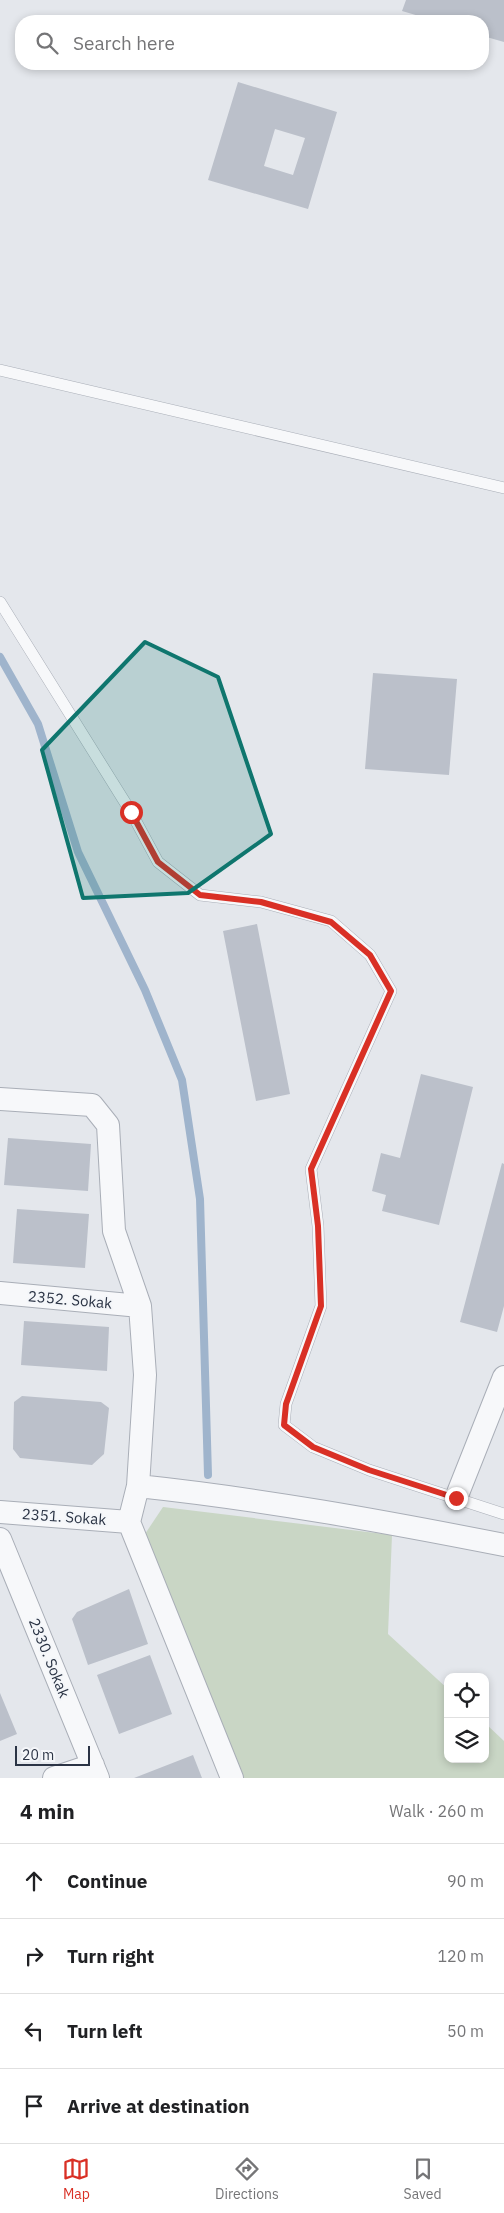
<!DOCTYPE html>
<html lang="en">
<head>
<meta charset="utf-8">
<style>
  :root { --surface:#fff; --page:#f6f6f6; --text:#202124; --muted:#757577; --line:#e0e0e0; --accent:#d93025 }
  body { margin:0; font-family:"IBM Plex Sans",sans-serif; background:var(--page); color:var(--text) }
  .controls { position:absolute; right:15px; bottom:15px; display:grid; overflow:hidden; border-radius:10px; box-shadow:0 2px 8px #0003 }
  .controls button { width:45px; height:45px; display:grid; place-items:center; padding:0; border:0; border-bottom:1px solid var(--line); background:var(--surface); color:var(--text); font:25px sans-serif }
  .scale { position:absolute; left:15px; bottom:12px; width:75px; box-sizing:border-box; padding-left:5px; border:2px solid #2b3445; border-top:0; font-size:14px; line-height:18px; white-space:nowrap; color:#2b3445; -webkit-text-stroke:4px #f4f6f9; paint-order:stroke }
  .stop { position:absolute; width:15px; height:15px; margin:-11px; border:4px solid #d93025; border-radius:50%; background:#fff }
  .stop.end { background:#d93025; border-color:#fff; box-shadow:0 1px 5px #0008 }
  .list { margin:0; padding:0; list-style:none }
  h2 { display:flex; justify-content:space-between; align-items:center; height:65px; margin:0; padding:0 20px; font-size:21px }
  h2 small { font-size:16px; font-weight:400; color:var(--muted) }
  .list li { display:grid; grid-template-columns:32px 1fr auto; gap:15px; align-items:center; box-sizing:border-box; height:75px; padding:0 20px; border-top:1px solid var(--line) }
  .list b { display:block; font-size:19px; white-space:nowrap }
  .list em { font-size:16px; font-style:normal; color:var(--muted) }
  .icon { flex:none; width:28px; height:28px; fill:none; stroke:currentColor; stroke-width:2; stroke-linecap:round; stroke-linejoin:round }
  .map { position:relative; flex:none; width:504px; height:1778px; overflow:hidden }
  .search { position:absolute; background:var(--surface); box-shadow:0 2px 8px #0003; left:15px; right:15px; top:15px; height:55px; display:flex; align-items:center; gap:12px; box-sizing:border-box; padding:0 18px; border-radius:20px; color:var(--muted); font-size:19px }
  .sheet { height:365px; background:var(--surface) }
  nav { display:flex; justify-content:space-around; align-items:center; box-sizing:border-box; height:70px; border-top:1px solid var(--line); background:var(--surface); font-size:14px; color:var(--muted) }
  nav a { display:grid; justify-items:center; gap:2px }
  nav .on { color:var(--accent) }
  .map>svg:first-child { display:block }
  .green { fill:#c9d6c5 }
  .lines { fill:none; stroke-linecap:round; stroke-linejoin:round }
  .stream { stroke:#9fb4cc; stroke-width:8 }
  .building { fill:#bbc0ca; fill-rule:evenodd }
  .lane-casing { stroke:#a9aeb7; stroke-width:12 }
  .street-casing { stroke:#a9aeb7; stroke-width:24 }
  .lane { stroke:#f7f8fa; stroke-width:11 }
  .street { stroke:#f7f8fa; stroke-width:22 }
  .route { stroke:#d93025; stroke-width:6 }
  .marked { fill:#0f766e; fill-opacity:0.2; stroke:#0f766e; stroke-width:4; stroke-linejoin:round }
  .labels { text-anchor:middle; stroke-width:4; stroke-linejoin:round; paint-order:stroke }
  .street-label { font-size:15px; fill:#2b3445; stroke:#f4f6f9 }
</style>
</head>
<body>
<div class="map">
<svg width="504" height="1778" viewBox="0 0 504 1778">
  <rect width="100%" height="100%" fill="#e4e7ec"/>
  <path class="green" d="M163,1507L392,1535L388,1634L448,1689V1759H485V1723L504,1741V1778H241L145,1534Z"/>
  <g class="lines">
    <path class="stream" d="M0,657L38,724L78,852L145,990L182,1080L200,1199L208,1475"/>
  </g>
  <path class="building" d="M406,0H504V42L483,36V21H436L402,11Z
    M238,82L337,112L308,209L208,180ZM275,129L305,138L293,175L264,166Z
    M373,673L457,679L449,775L365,769Z
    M257,924L290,1094L256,1101L223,931Z
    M421,1074L473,1087L439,1225L382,1211L386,1195L372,1191L381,1153L400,1158Z
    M8,1138L91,1144L88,1191L4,1185Z
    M502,1163L504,1164V1306L497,1332L460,1322Z
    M17,1209L89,1214L85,1268L13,1263Z
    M24,1321L109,1327L107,1371L21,1365Z
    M22,1396L101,1402L109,1408L104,1454L92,1465L20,1458L13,1449L14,1402Z
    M129,1589L148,1644L88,1665L72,1619L77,1612Z
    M150,1655L172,1714L119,1734L97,1675Z
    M0,1693L17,1734L0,1741Z
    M193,1755L202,1778H134Z"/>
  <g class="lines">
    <defs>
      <path id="lane" d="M0,370L504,488
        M0,602L131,812L158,862L200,895L261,902L331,921L370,955L391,991L311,1169L318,1226L321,1306L286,1404L284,1425L313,1447L369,1470L504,1514"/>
      <path id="street" d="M0,1099L92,1105L108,1125L114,1231L140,1306L145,1375L138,1486L129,1522L232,1778
        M0,1293L140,1306
        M138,1486C261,1499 382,1521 504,1545
        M456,1498L504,1377
        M0,1512L129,1522
        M0,1539L98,1778
        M54,1778L93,1765"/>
    </defs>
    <use href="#lane" class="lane-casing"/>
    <use href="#street" class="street-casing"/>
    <use href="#lane" class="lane"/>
    <use href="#street" class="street"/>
  </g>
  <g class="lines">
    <path class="route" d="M131,812L158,862L200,895L261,902L331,922L370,955L391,991L311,1169L318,1226L321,1306L286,1404L284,1425L313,1447L369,1470L456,1498"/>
  </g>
  <path class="marked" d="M145,642L218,677L271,834L188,893L83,898L42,750Z"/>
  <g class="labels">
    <g class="street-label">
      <text transform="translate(70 1300) rotate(5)" y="5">2352. Sokak</text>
      <text transform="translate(64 1517) rotate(4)" y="5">2351. Sokak</text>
      <text transform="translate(49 1658) rotate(68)" y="5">2330. Sokak</text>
    </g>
  </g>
</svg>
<div class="controls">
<button><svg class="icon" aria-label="locate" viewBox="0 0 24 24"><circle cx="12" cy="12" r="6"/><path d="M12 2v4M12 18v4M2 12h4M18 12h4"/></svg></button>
<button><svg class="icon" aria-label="layers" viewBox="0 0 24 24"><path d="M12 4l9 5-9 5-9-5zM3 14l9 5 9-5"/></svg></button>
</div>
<div class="scale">20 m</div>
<div class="stop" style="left:131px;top:812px"></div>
<div class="stop end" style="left:456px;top:1498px"></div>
<div class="search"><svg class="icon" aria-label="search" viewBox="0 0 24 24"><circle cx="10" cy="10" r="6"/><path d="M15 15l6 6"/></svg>Search here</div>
</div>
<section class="sheet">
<h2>4 min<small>Walk · 260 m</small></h2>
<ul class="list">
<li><svg class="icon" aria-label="ahead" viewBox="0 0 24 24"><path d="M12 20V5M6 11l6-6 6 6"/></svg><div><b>Continue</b></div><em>90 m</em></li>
<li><svg class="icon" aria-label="right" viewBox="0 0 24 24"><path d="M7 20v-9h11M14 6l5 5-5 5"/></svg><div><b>Turn right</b></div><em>120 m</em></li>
<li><svg class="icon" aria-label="left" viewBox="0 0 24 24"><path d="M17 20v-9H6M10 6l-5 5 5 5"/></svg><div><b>Turn left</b></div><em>50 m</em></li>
<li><svg class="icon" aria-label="arrive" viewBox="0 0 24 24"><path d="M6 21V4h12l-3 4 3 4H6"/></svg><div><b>Arrive at destination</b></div></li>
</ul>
</section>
<nav>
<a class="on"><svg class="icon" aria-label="map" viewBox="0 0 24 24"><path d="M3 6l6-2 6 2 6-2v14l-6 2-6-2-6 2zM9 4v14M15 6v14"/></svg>Map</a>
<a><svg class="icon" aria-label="directions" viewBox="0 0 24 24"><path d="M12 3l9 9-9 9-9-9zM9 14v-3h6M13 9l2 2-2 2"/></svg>Directions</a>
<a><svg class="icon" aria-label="saved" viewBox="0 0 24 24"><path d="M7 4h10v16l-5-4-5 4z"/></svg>Saved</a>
</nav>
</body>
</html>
